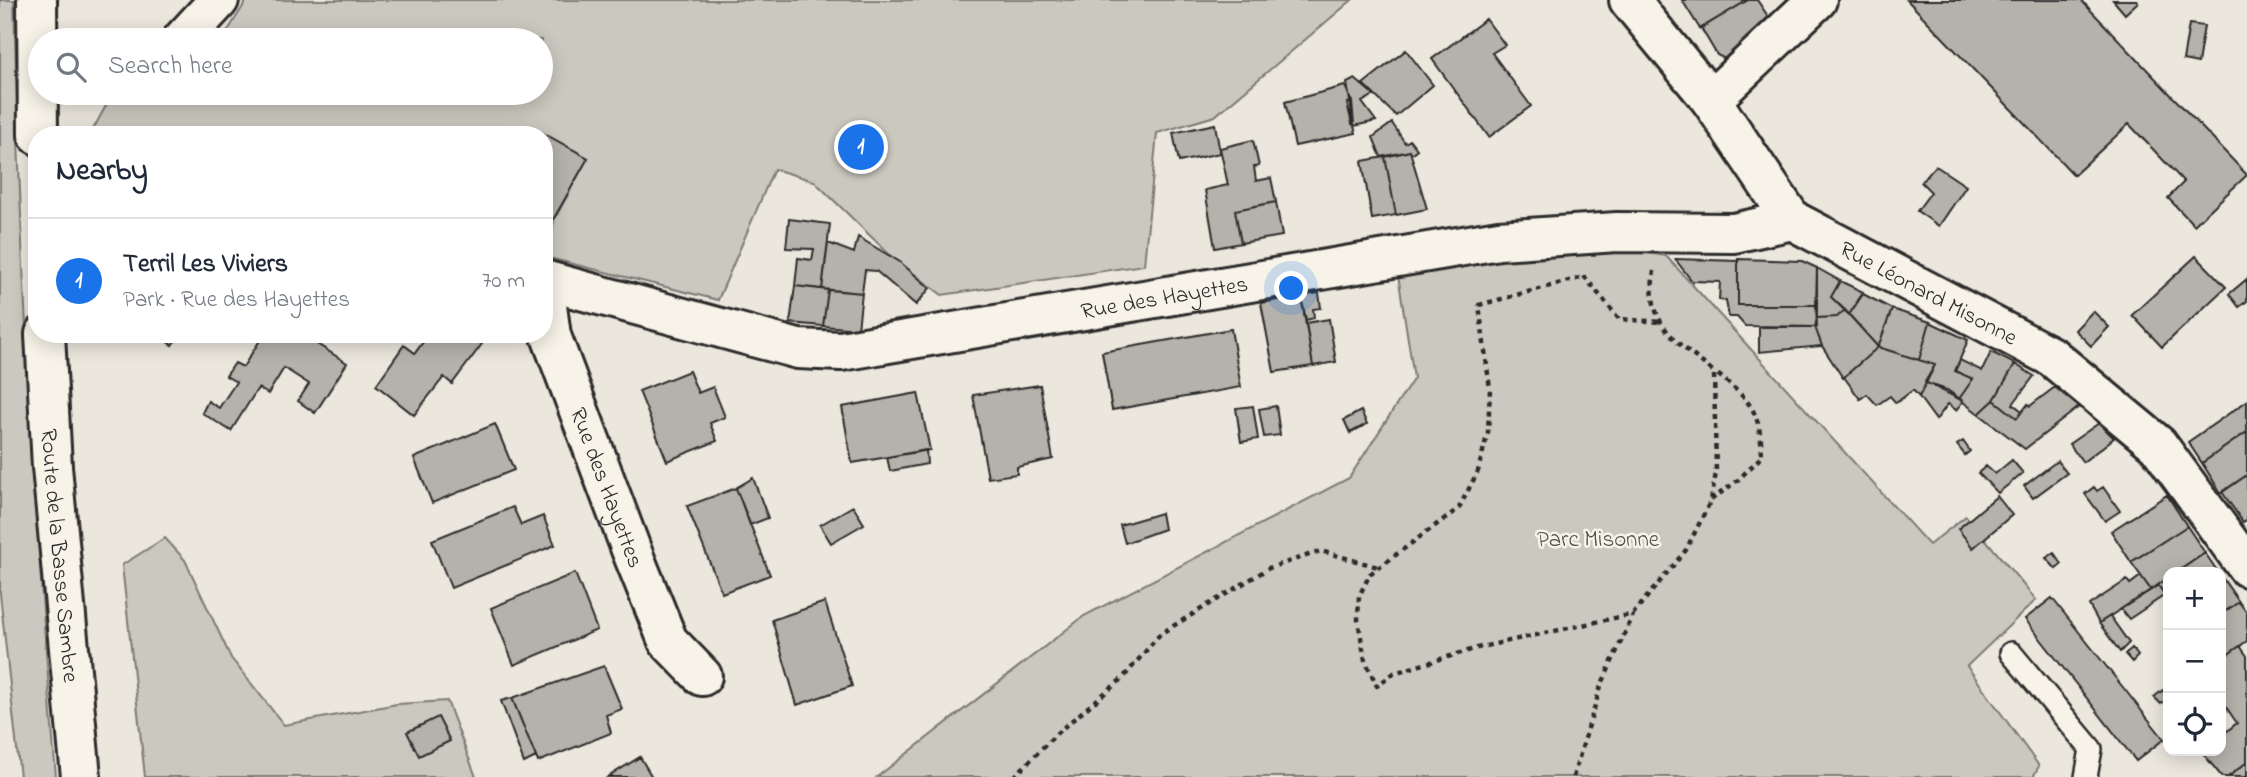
<!DOCTYPE html>
<html lang="en">
<head>
<meta charset="utf-8">
<style>
  :root { --surface:#fff; --page:#f2f2f3; --text:#1f2937; --muted:#747a83; --line:#e0e1e3; --accent:#1a73e8 }
  body { margin:0; font-family:"Indie Flower",sans-serif; background:var(--page); color:var(--text) }
  .controls { position:absolute; right:21px; bottom:21px; display:grid; overflow:hidden; border-radius:14px; box-shadow:0 4px 18px #0003 }
  .controls button { width:63px; height:63px; display:grid; place-items:center; padding:0; border:0; border-bottom:2px solid var(--line); background:var(--surface); color:var(--text); font:35px sans-serif }
  .you { position:absolute; left:1292px; top:289px; width:24px; height:24px; margin:-18px; border:5px solid #fff; border-radius:50%; background:#1a73e8; box-shadow:0 0 0 10px #1a73e833 }
  .badge { display:grid; place-items:center; width:46px; height:46px; border-radius:50%; background:var(--accent); color:#fff; font-size:23px; font-weight:700 }
  .pin { position:absolute; translate:-50% -50%; border:4px solid #fff; box-shadow:0 2px 7px #0006 }
  .list { margin:0; padding:0; list-style:none }
  h2 { display:flex; justify-content:space-between; align-items:center; height:91px; margin:0; padding:0 28px; font-size:30px }
  h2 small { font-size:23px; font-weight:400; color:var(--muted) }
  .list li { display:grid; grid-template-columns:46px 1fr auto; gap:21px; align-items:center; box-sizing:border-box; height:126px; padding:0 28px; border-top:2px solid var(--line) }
  .list b { display:block; font-size:26px; white-space:nowrap }
  .list p { margin:0; font-size:23px; white-space:nowrap; color:var(--muted) }
  .list em { font-size:23px; font-style:normal; color:var(--muted) }
  .icon { flex:none; width:38px; height:38px; fill:none; stroke:currentColor; stroke-width:2; stroke-linecap:round; stroke-linejoin:round }
  .map { position:relative; flex:none; width:2247px; height:777px; overflow:hidden }
  .search { position:absolute; background:var(--surface); box-shadow:0 4px 18px #0003; left:28px; top:28px; width:525px; height:77px; display:flex; align-items:center; gap:18px; box-sizing:border-box; padding:0 24px; border-radius:38px; color:var(--muted); font-size:26px }
  .panel { position:absolute; background:var(--surface); box-shadow:0 4px 18px #0003; left:28px; top:126px; width:525px; height:217px; border-radius:28px }
  .map>svg:first-child { display:block }
  .green { fill:#cbc8bf; stroke:#7b7a75; stroke-width:2 }
  .building { fill:#b5b2ab; stroke:#2b2b2b; stroke-width:2 }
  .lines { fill:none; stroke-linecap:round; stroke-linejoin:round }
  .lane-casing { stroke:#2b2b2b; stroke-width:26 }
  .street-casing { stroke:#2b2b2b; stroke-width:44 }
  .highway-casing { stroke:#2b2b2b; stroke-width:44 }
  .path { stroke:#2b2b2b; stroke-width:4.5; stroke-dasharray:5 5; stroke-linecap:butt }
  .lane { stroke:#f7f3e8; stroke-width:21 }
  .street { stroke:#f7f3e8; stroke-width:38 }
  .highway { stroke:#f7f3e8; stroke-width:38 }
  .labels { text-anchor:middle; stroke-width:5; stroke-linejoin:round; paint-order:stroke }
  .street-label { font-size:23px; fill:#2b2b2b; stroke:#f7f3e8 }
  .park-label { font-size:23px; fill:#535250; stroke:#f7f3e8 }
</style>
</head>
<body>
<div class="map">
<svg width="2247" height="777" viewBox="0 0 2247 777">
  <rect width="100%" height="100%" fill="#ebe7dd"/>
  <filter id="ink" filterUnits="userSpaceOnUse"><feTurbulence type="fractalNoise" baseFrequency=".0143" numOctaves="2"/><feDisplacementMap in="SourceGraphic" scale="14" xChannelSelector="R" yChannelSelector="G"/><feConvolveMatrix kernelMatrix="1 2 1 2 8 2 1 2 1" color-interpolation-filters="sRGB"/></filter>
  <g filter="url(#ink)">
    <path class="green" d="M0,0H14C20,259 34,519 56,777H20L0,594Z
      M247,0H1352L1215,116L1157,133L1144,265L942,295L893,258L814,181L774,169L718,300L549,258L554,220L588,158L542,133L90,135L109,100L125,93H541V40H222Z
      M1604,246L1666,256L1929,545L1966,516L2036,600L1967,666L2039,766L2033,777H877L1084,616L1349,478L1414,378L1398,275L1409,265Z
      M165,538L185,560L231,658L284,725L397,704L447,701L476,777H145L122,565Z"/>
    <path class="building" d="M1682,0H1748L1700,29Z
      M1748,0H1757L1774,25L1731,62L1717,55L1701,28Z
      M1907,0H2081L2247,175L2194,225L2168,198L2184,182L2129,124L2074,175Z
      M2113,0H2137L2138,2L2125,14Z
      M1486,19L1505,45L1492,53L1531,106L1489,137L1432,59Z
      M2189,24L2204,26L2198,63L2183,60Z
      M1406,50L1433,85L1396,116L1363,84Z
      M1355,79L1374,95L1362,102L1376,121L1354,126L1347,83Z
      M1345,86L1352,102L1347,103L1356,133L1295,146L1285,102Z
      M1352,102L1354,124H1352L1347,103Z
      M1392,123L1405,143L1410,140L1417,149L1411,154L1410,151L1381,157L1373,137Z
      M1215,124L1220,153L1179,162L1173,133Z
      M543,133L588,158L553,220L544,215Z
      M1253,140L1259,166L1254,167L1256,181L1271,178L1276,202L1235,210L1241,243L1215,248L1205,190L1228,185L1220,148Z
      M1410,151L1427,209L1396,215L1385,157Z
      M1385,157L1396,215L1372,219L1362,161Z
      M1936,166L1966,186L1939,226L1917,211L1931,192L1921,182Z
      M1276,202L1282,236L1241,243L1235,210Z
      M789,219L830,224L822,289L795,286L798,258L812,260L814,249L786,248Z
      M858,237L900,262L930,288L916,305L876,271L865,270L862,293L822,289L828,243L854,253Z
      M2196,256L2226,287L2162,347L2132,315Z
      M1675,259L1738,261V305H1816L1817,327L1745,326L1737,317H1729L1726,301L1719,300L1720,282L1692,281Z
      M1738,259L1802,261L1817,268L1816,305H1738Z
      M1817,268L1840,281L1831,297L1845,310L1837,317L1817,318Z
      M2247,279V301L2239,307L2229,294Z
      M1840,281L1863,292L1849,315L1831,297Z
      M795,286L828,290L823,326L790,323Z
      M828,290L862,293L858,329L823,326Z
      M1319,293L1321,308L1313,309L1314,318L1306,320L1301,296Z
      M1863,294L1892,309L1878,347L1849,315Z
      M1301,296L1313,366L1274,372L1261,303Z
      M1892,309L1930,322L1919,360L1878,347Z
      M1845,310L1878,347L1843,378L1822,346L1815,327L1817,318L1837,317Z
      M2093,311L2109,327L2091,346L2075,330Z
      M1329,319L1336,362L1313,366L1306,323Z
      M1930,322L1968,340L1955,371L1973,379L1959,399L1925,382L1935,365L1919,360Z
      M1759,327H1815L1822,346L1759,352Z
      M1231,329L1241,387L1112,410L1102,352Z
      M156,334H180L172,345Z
      M264,334H301L347,363L315,413L298,401L309,384L284,368L268,394L258,388L231,431L202,413L208,401L219,408L236,382L226,376L235,363L243,367Z
      M429,334H469L482,344L452,384L444,377L414,415L376,385L404,345L415,353Z
      M1878,347L1935,365L1919,397L1913,390L1896,403L1890,396L1877,405L1867,394L1860,399L1844,377Z
      M1991,352L2015,364L1994,400L1979,414L1959,399L1973,379L1955,371L1960,360L1982,371Z
      M2015,364L2034,376L2013,404L2022,411L2017,418L1994,400Z
      M689,371L698,393L713,387L725,417L710,423L717,441L667,461L639,391Z
      M1926,383L1947,390L1963,401L1956,410L1948,404L1936,420L1919,397Z
      M1040,385L1053,459L1017,467V474L988,478L973,395Z
      M2055,387L2079,407L2025,449L1979,414L1994,400L2017,418L2028,404L2030,406Z
      M918,393L930,450L852,463L842,407Z
      M2247,401V432L2202,463L2188,442Z
      M1253,406L1258,439L1241,442L1236,408Z
      M1276,406L1280,435L1264,437L1259,409Z
      M1361,411L1367,424L1350,433L1344,420Z
      M2099,423L2114,438L2083,462L2069,444Z
      M495,424L514,470L432,503L414,458Z
      M2247,432V475L2221,493L2202,463Z
      M1963,441L1970,451L1965,455L1957,445Z
      M926,450L927,464L890,471L887,457Z
      M2012,460L2023,473L1998,493L1978,473L1986,466L1995,474Z
      M2057,461L2067,473L2033,498L2024,486Z
      M2247,475V520L2243,522L2222,492Z
      M753,478L768,518L750,525L736,488Z
      M2094,487L2097,491L2103,487L2120,511L2105,521L2085,494Z
      M736,488L770,575L722,593L687,506Z
      M2167,495L2187,526L2131,562L2111,531Z
      M1997,496L2012,515L1973,548L1958,529Z
      M853,506L864,524L831,543L820,525Z
      M513,507L521,525L543,516L555,545L451,588L432,540Z
      M1161,513L1164,529L1125,543L1120,525Z
      M2187,526L2205,553L2177,572H2168V578L2151,590L2131,562Z
      M2054,553L2062,564L2056,569L2046,558Z
      M2205,553L2218,572H2177Z
      M575,573L597,630L514,665L491,608Z
      M2141,576L2151,590L2099,623L2089,605L2127,580L2130,584Z
      M2168,578V600L2158,585Z
      M2223,579L2239,602L2221,614V581Z
      M2158,585L2165,595L2129,619L2121,609Z
      M2052,598L2164,739L2136,761L2025,619Z
      M825,602L852,686L797,705L772,620Z
      M2239,602L2247,613V641L2221,659V614Z
      M2110,616L2129,643L2120,652L2099,623Z
      M2240,646L2247,656V762L2228,777H2222L2201,751H2221V736L2237,723L2221,700V690L2225,687L2221,680V659Z
      M2132,648L2138,656L2132,662L2125,654Z
      M604,666L622,709L606,715L611,733L538,762L512,698Z
      M2163,690L2168,699L2161,704L2154,697Z
      M512,698L536,757L524,763L501,701Z
      M438,717L450,741L419,756L407,732Z
      M640,757L652,777H608Z
      M2247,762V777H2228Z"/>
    <g class="lines">
      <defs>
        <path id="lane" d="M2011,653L2091,749L2086,777"/>
        <g id="street">
          <path id="s1" d="M1629,0L1711,100L1792,220L2052,357L2158,445L2247,567"/>
          <path d="M182,40L219,0"/>
          <path d="M1711,100L1817,0"/>
          <path id="s2" d="M544,280L798,349L841,351L1499,240L1617,232L1734,233L1792,220"/>
          <path id="s3" d="M544,284L551,336L632,552L668,641L702,676"/>
        </g>
        <g id="highway">
          <path d="M37,0L38,135"/>
          <path id="s4" d="M45,334L52,467L81,777"/>
        </g>
      </defs>
      <use href="#lane" class="lane-casing"/>
      <use href="#street" class="street-casing"/>
      <use href="#highway" class="highway-casing"/>
      <path class="path" d="M1584,276L1619,319L1661,322
        M1580,278L1479,305L1490,389L1488,432L1478,471L1459,508L1370,574L1359,596L1358,620L1365,660L1377,686L1394,673L1481,647L1633,614L1686,550L1711,500L1716,473L1714,372C1677,342 1645,325 1654,271
        M1711,500L1737,481L1762,456C1760,408 1750,401 1715,372
        M1014,777L1058,732L1123,678L1160,634L1269,568L1321,551L1378,567
        M1573,777L1601,686L1633,615"/>
      <use href="#lane" class="lane"/>
      <use href="#street" class="street"/>
      <use href="#highway" class="highway"/>
    </g>
  </g>
  <g class="labels">
    <g class="street-label">
      <text dy="8" stroke="none"><textPath href="#s1" startOffset="429">Rue Léonard Misonne</textPath></text>
      <text dy="8" stroke="none"><textPath href="#s2" startOffset="634">Rue des Hayettes</textPath></text>
      <text dy="8" stroke="none"><textPath href="#s3" startOffset="214">Rue des Hayettes</textPath></text>
      <text dy="8" stroke="none"><textPath href="#s4" startOffset="222">Route de la Basse Sambre</textPath></text>
    </g>
    <g class="park-label">
      <text x="1598" y="546">Parc Misonne</text>
    </g>
  </g>
</svg>
<div class="controls">
<button>+</button>
<button>−</button>
<button><svg class="icon" aria-label="locate" viewBox="0 0 24 24"><circle cx="12" cy="12" r="6"/><path d="M12 2v4M12 18v4M2 12h4M18 12h4"/></svg></button>
</div>
<div class="you"></div>
<div class="pin badge" style="left:861px;top:147px">1</div>
<div class="search"><svg class="icon" aria-label="search" viewBox="0 0 24 24"><circle cx="10" cy="10" r="6"/><path d="M15 15l6 6"/></svg>Search here</div>
<section class="panel">
<h2>Nearby<small></small></h2>
<ul class="list">
<li><span class="badge">1</span><div><b>Terril Les Viviers</b><p>Park · Rue des Hayettes</p></div><em>70 m</em></li>
</ul>
</section>
</div>
</body>
</html>
